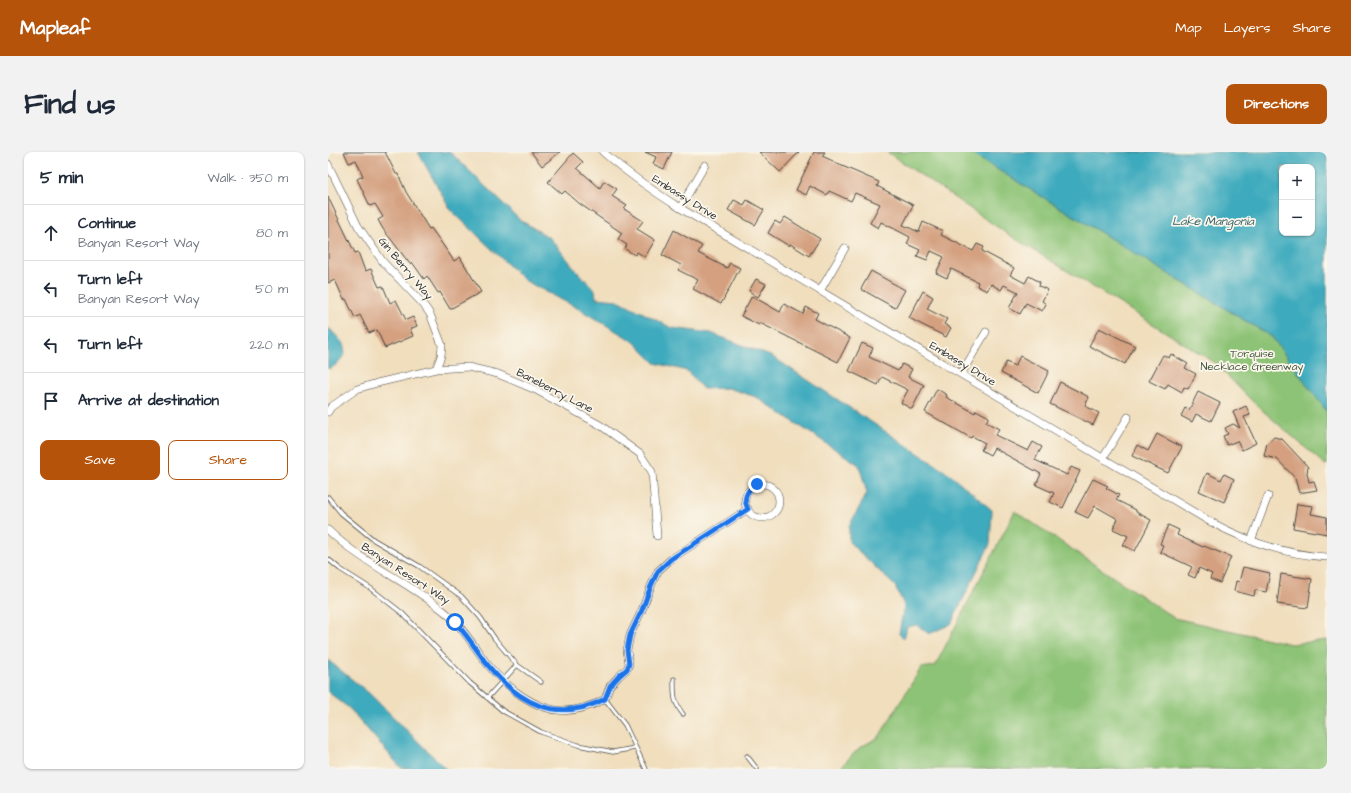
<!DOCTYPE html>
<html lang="en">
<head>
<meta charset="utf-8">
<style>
  :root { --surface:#fff; --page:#f2f2f3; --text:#1f2937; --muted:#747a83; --line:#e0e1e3; --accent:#b45309 }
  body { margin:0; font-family:"Architects Daughter",sans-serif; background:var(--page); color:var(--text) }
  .controls { position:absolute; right:12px; top:12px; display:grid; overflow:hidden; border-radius:8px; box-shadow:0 1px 3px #0004 }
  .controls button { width:36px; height:36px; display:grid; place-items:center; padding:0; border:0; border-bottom:1px solid var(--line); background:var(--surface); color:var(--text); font:20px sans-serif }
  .stop { position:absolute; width:12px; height:12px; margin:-9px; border:3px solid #1a73e8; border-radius:50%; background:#fff }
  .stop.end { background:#1a73e8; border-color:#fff; box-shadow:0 1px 4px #0008 }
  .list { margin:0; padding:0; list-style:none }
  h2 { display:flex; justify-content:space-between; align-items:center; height:52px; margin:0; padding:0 16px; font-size:17px }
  h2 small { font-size:13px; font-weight:400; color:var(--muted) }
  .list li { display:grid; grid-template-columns:26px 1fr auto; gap:12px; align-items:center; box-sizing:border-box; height:56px; padding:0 16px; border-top:1px solid var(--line) }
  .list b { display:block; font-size:15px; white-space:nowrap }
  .list p { margin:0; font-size:13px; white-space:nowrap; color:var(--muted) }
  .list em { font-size:13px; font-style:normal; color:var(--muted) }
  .actions { display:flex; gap:8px; padding:12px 16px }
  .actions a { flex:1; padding:9px 0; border:1px solid var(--accent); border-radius:8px; text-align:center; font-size:14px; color:var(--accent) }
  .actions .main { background:var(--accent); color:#fff }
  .icon { flex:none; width:22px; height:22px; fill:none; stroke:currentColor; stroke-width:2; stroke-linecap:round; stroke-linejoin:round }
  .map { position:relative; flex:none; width:999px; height:617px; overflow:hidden; border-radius:8px }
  header { display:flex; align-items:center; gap:24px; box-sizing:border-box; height:56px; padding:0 20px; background:var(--accent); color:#fff }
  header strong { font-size:19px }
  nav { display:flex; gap:22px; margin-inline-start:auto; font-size:14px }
  .intro { display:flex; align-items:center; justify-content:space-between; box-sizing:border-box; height:96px; padding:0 24px }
  h1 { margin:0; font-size:28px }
  .button { padding:10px 18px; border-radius:8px; background:var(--accent); color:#fff; font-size:14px; font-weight:700 }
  main { display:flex; gap:24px; padding:0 24px }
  aside { flex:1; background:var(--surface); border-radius:8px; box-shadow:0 1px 3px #0004 }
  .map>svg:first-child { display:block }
  .green { fill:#8dc376; stroke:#5c7750 }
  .water { fill:#3eaabd; stroke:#346a74; fill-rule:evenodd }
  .building { fill:#d4a080 }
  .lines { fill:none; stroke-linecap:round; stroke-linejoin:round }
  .lane-casing { stroke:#494641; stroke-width:5 }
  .street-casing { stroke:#494641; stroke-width:8 }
  .lane { stroke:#fff; stroke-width:3.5 }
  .street { stroke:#fff; stroke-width:7 }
  .route { stroke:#1a73e8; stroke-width:5 }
  .labels { text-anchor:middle; stroke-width:3.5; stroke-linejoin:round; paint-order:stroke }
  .street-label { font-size:11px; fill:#2b2b2b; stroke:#fbf7ec }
  .park-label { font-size:11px; fill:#485942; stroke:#fbf7ec }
  .water-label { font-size:12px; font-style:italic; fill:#335e65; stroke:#fbf7ec }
</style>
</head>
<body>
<header>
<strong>Mapleaf</strong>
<nav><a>Map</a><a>Layers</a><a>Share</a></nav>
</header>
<div class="intro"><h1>Find us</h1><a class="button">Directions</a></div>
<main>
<aside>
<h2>5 min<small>Walk · 350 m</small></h2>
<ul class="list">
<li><svg class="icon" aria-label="ahead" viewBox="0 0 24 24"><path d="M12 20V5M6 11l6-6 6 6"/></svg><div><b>Continue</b><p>Banyan Resort Way</p></div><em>80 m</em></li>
<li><svg class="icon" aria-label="left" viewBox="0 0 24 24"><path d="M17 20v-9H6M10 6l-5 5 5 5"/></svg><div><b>Turn left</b><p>Banyan Resort Way</p></div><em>50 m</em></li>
<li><svg class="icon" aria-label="left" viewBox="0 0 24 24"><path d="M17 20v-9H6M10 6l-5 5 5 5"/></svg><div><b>Turn left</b></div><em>220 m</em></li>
<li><svg class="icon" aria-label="arrive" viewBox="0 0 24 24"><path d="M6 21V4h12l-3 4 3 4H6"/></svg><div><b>Arrive at destination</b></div></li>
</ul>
<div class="actions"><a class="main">Save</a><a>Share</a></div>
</aside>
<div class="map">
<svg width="999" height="617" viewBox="0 0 999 617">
  <rect width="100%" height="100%" fill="#fbf7ec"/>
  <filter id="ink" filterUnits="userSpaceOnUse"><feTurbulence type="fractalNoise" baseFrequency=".025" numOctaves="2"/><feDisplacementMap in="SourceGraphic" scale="8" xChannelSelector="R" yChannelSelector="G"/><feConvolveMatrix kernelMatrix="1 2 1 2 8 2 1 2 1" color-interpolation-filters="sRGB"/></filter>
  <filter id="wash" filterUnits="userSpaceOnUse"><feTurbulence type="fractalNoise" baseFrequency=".012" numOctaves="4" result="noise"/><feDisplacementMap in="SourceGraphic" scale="16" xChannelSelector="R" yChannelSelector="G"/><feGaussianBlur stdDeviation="0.9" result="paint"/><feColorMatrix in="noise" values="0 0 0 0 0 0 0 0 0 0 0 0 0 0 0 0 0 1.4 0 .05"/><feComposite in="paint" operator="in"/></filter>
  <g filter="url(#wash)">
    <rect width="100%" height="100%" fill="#f0debd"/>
    <path class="green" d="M559,0H641L944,185L999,260V313L996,312L926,251L886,210L678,81Z
      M687,359L846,466L963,492L999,488V617H511L531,596L551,585L593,516L607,514Z"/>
    <path class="water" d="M90,0H122L192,68L222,86L249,119L267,138L268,146L290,148L344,176L383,181L445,205L622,322L664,358L662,392L623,472L601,482L589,473L579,475L576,487L571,482L576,453L567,434L521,390V374L539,341L531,313L428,245L400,236L375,237L359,219L327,211L305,189L249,156L196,128L122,57Z
      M641,0H999V260L944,185ZM954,15H984V81H954Z
      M0,175L15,191L17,202C12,208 8,215 0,217Z
      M0,508L42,542L118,617L73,616L22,557L0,540Z"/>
    <g id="blocks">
      <path class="building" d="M16,0H57L68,22H70L78,40L101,77L103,76L126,109L132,105L153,140L122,157L112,140L110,141L99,124L96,127L84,110L82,112L55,77L50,68L55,65L47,52L42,54L29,27L35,24L28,8L21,11Z
        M203,0H232L214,14Z
        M317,0H344L336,17L325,12L328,5Z
        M431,0H471L452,20Z
        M486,0H497L494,4L505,9V10L551,30L549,34L585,53L575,73L591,80L595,70L615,79L613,83L645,99L649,92L656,95L654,99L686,116L682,123L697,131L701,124L712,130L711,134L720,138L714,149L718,152L714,159L698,151L692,162L681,156L690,140L676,133L673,138L663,132L659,139L649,134L650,130L623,117L619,126L608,121L616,105L603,99L599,108L589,104L592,98L579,92L582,85L553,70L550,76L542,71L552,52L527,41L523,49L501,39L499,43L482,34L478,43L468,38Z
        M245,1L255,10L249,16L272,36L276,29L289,37L284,44L299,54L296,57L315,69L309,77L327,88L317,105L309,100L307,103L297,97L299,93L290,87L294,81L252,52L237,39L234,42L220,30Z
        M0,45L27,101L30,100L37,119L43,117L51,135L55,134L62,151L68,148L78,168L85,165L89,174L82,177L85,184L57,196L49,178L41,181L32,163L27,166L18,147L16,148L7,128L0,131Z
        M406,48L416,53L419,48L436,58L427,73L400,58Z
        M457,65L492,87L481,104L462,92L461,94L440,81L447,69L452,72Z
        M346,78L374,94L370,101L399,116L402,111L412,116L393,152L365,137L370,128L350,118L353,113L334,103Z
        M543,119L577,138L567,156L533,137Z
        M428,127L438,132L430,145L421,139Z
        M595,139L605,145L599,157L619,167L616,172L623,176L618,185L581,166Z
        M424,144L452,160L456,152L475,162L478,155L490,161L487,167L522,186L510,210L432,171L431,173L413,164Z
        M771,176L807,194L797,212L761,194Z
        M534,191L545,196L541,205L570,219L574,212L584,217L580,225L596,233L584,257L573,251L580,238L554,225L550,233L521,219Z
        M843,202L860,212L857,216L868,222L860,237L856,235L854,240L840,232L837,237L821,229L835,203L841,206Z
        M692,204L721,219L710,241L673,221L678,210L687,214Z
        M732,230L761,245L757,254L771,261L765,273L722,252Z
        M609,237L619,243L618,245L647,261L648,258L661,265L658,270L671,277L667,283L700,299L705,290L714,295L707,308L739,323L743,315L752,319L735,356L722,350L726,341L708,333L713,322L666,296L662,303L653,298L657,291L644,284L643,286L597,260Z
        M870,240L892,251L883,269L868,262L864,270L853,264L857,256L861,258Z
        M918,254L922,263L916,265L928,291L914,298L909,289L899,293L895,284L900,282L897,276L905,272L912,276L905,260Z
        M829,282L854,295L840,321L804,304L809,293L820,299Z
        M946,285L954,287L980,315L979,321L981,330L986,329L989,338L971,341L967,326L949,307L936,304L939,291Z
        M879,321L893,328L896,322L906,327L896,350L871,339Z
        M765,327L780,334L778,336L791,343L788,348L808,358V360L823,368L807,399L795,393L800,384L785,377L790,367L767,354L760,366L747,360Z
        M969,352L985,354L983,362L999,365V382L965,376Z
        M840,373L851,378L849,383L875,395L876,394L903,405L892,431L882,427L884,422L871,416L867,426L860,423L864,415L832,400L835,393L832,392Z
        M915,415L942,421L938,440L927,438L926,444L906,439L908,429L911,430Z
        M953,422L984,427L980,456L949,452Z"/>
    </g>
  </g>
  <g filter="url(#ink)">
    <use href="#blocks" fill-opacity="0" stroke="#494641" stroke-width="1"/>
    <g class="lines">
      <defs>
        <path id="lane" d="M0,345L13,361L46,388L91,414L133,444L152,465L167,487L189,513L159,546
          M0,407L12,417L42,436L74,461L142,531L175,559L213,580L250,593L285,600L307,596
          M189,513L213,530
          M346,527C346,542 345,550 355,562
          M277,547L297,573L318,617
          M419,604L429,617"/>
        <path id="street" d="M275,0C299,21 325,39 352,56L881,369C918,389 956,403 999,405
          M0,12L30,74L55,110L95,152L102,162L114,193L113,204L108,217
          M352,56L377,13
          M492,139L517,96
          M633,222L658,180
          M0,260L3,255L29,237L49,231L108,217L140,215L170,222L208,238L272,273L312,302L324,320L329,384
          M775,306L800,265
          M417 349a17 17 0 1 1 34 0a17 17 0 1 1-34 0Z
          M0,378C33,410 76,428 112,456C131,470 143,490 157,509C165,520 176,530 187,539C218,562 243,565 277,547L282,534L291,524L299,517L301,512L299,498L302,483L314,458L323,434L330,419L343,407L420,357
          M923,389L940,344"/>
      </defs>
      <use href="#lane" class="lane-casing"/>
      <use href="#street" class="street-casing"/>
      <use href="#lane" class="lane"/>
      <use href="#street" class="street"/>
    </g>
  </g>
  <g class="lines" filter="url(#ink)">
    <path class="route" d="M127,470C139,483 148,497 158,511C190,551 228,572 277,547L282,534L291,524L299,517L301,512L299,498L302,483L314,458L323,434L330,419L343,407L420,357C414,347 419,337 429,332"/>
  </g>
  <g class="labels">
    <g class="street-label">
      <text transform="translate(357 45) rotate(32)" y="4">Embassy Drive</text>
      <text transform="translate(78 116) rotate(50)" y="4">Gin Berry Way</text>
      <text transform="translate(635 211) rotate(31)" y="4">Embassy Drive</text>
      <text transform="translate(227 238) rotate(27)" y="4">Baneberry Lane</text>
      <text transform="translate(78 421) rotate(33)" y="4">Banyan Resort Way</text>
    </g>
    <g class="park-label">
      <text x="924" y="205">Torquise<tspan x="924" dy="13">Necklace Greenway</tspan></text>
    </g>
    <g class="water-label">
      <text x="885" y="73">Lake Mangonia</text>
    </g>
  </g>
</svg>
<div class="controls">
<button>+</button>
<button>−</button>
</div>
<div class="stop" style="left:127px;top:470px"></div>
<div class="stop end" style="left:429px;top:332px"></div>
</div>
</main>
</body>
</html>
